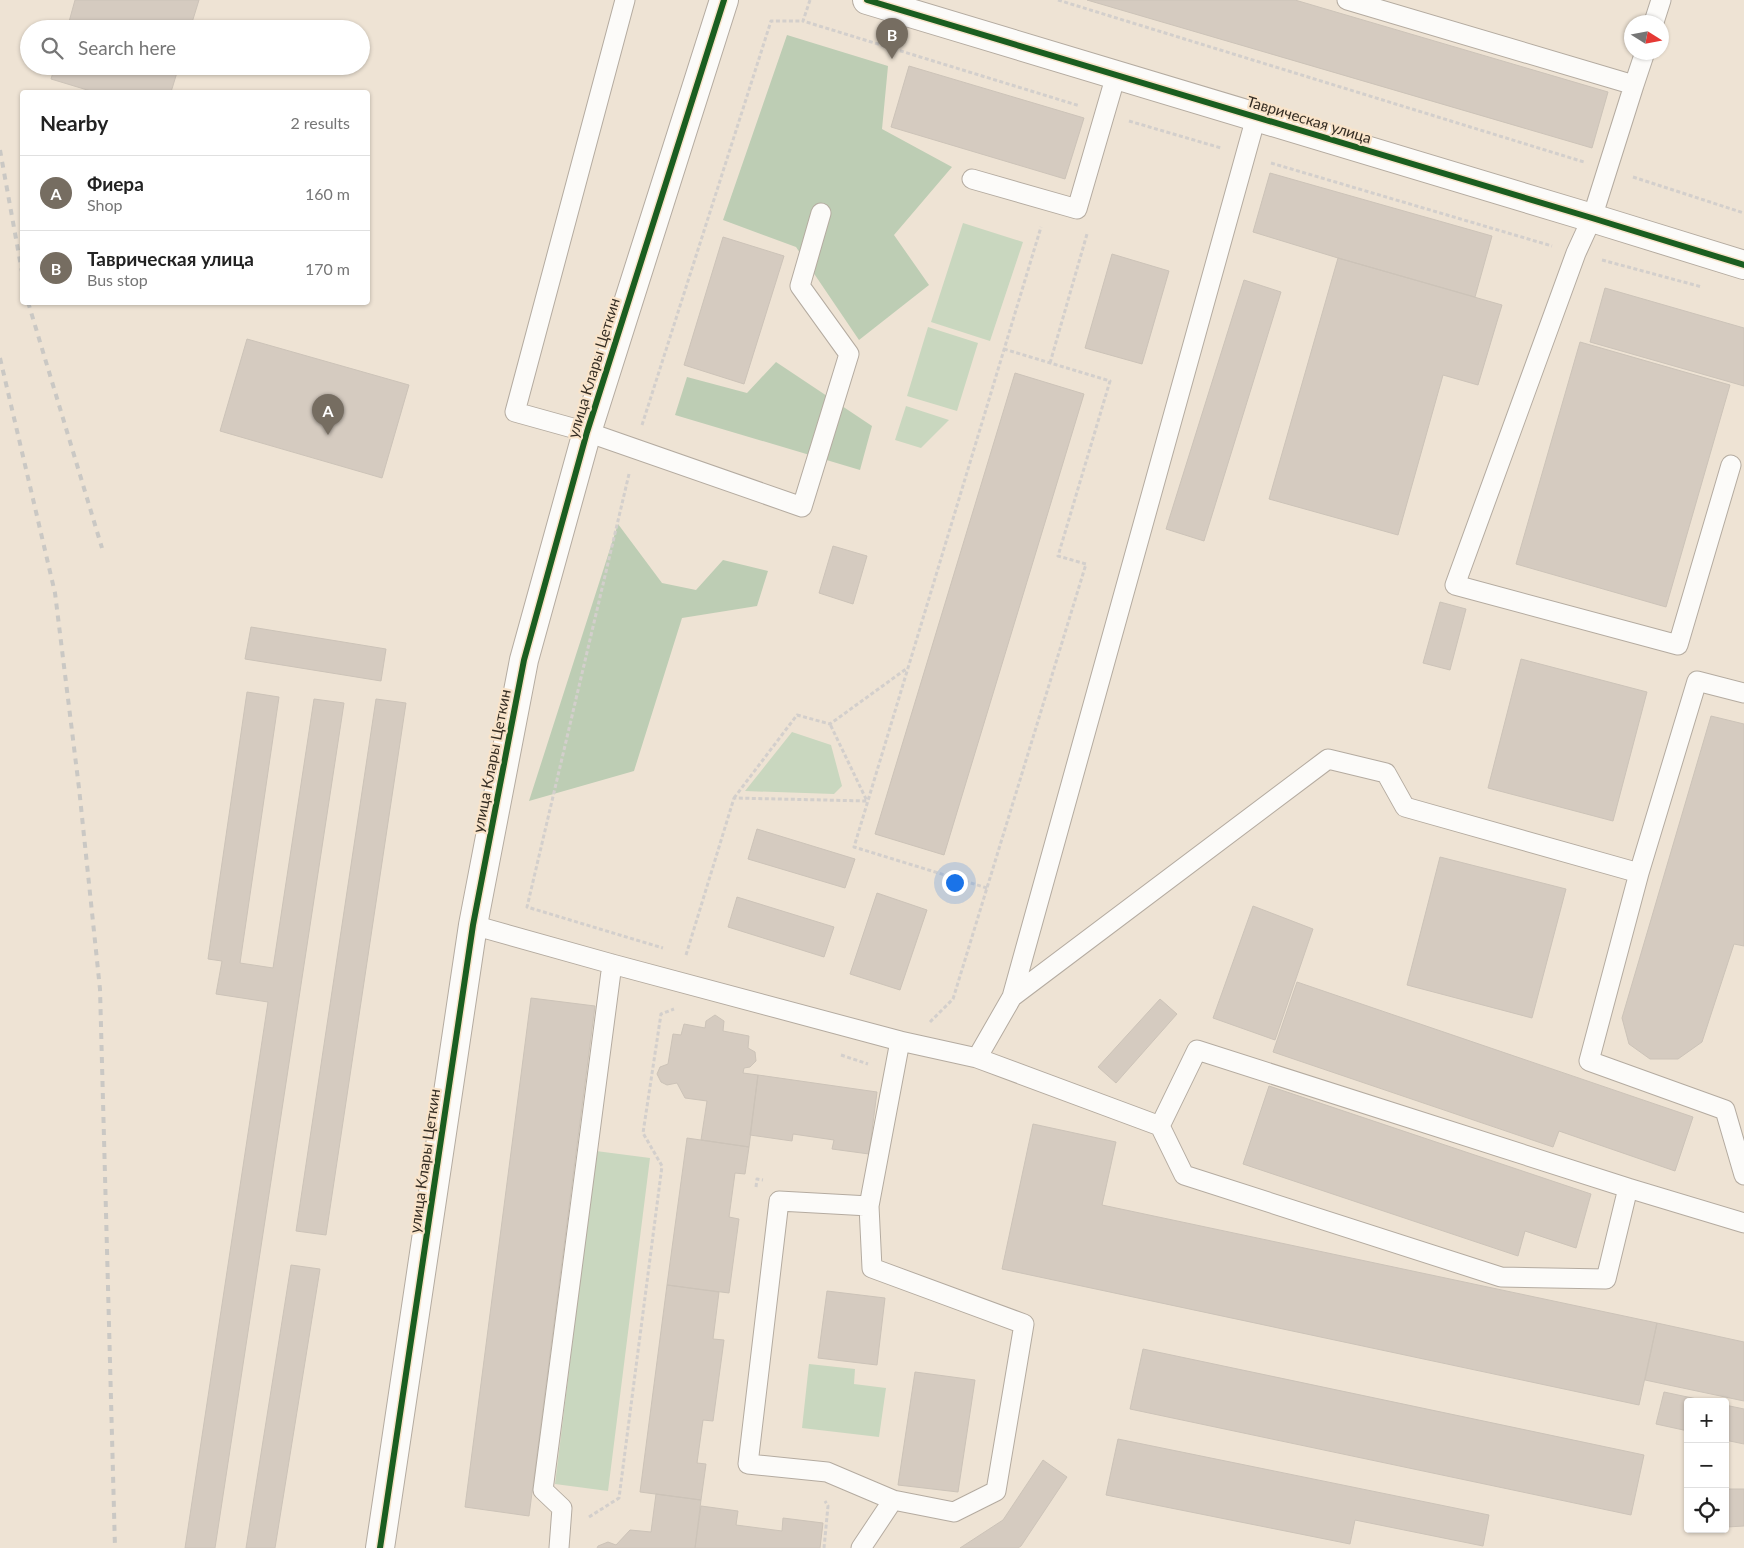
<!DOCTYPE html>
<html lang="en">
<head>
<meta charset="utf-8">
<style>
  :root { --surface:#fff; --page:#f2f2f2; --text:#222; --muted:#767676; --line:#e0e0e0; --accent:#766d61 }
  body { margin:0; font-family:Lato,sans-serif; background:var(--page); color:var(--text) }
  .controls { position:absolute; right:15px; bottom:15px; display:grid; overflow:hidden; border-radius:5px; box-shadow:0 1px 4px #0004 }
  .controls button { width:45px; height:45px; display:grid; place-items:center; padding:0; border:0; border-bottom:1px solid var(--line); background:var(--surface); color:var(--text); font:25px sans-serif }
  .compass { position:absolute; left:1624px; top:15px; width:45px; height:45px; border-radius:50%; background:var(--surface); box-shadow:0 1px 4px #0004; rotate:101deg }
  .you { position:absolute; left:954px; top:882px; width:18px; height:18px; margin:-12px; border:4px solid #fff; border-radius:50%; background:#1a73e8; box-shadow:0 0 0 8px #1a73e833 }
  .badge { display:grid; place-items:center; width:32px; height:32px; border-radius:50%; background:var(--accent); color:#fff; font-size:16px; font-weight:700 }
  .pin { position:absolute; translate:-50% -41px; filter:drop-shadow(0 1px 2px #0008) }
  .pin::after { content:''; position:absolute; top:26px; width:18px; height:15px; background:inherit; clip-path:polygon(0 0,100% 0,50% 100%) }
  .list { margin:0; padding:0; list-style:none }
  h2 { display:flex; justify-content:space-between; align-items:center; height:65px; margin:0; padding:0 20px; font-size:21px }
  h2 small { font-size:16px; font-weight:400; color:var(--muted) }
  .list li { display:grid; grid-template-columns:32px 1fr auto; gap:15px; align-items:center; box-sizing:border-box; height:75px; padding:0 20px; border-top:1px solid var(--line) }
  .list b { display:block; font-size:19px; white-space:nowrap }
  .list p { margin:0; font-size:16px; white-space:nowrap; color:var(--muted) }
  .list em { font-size:16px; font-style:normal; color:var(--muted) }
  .icon { flex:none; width:28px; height:28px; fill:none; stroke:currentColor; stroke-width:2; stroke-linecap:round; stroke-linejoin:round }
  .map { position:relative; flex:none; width:1744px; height:1548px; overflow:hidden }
  .search { position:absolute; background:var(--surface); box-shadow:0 1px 4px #0004; left:20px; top:20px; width:350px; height:55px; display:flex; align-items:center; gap:12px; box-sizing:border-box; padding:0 18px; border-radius:28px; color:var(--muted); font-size:19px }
  .panel { position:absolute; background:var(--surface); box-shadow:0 1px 4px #0004; left:20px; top:90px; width:350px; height:215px; border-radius:5px }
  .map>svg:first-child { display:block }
  .green { fill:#c9d7bf }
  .forest { fill:#bdcdb4 }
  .building { fill:#d5cbc0; stroke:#ccc3b8 }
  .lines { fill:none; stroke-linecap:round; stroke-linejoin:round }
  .service-casing { stroke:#b4aba0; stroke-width:21 }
  .tertiary-casing { stroke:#b4aba0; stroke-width:30 }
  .path { stroke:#d3cfcc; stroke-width:3; stroke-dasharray:4 2.5; stroke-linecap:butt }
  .service { stroke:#fcfbf9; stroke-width:19 }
  .tertiary { stroke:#fcfbf9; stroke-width:28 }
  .rail { stroke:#cac8c4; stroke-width:4; stroke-dasharray:6 6; stroke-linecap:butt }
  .cycleway-casing { stroke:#f9e4ca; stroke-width:9 }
  .cycleway { stroke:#1b5e20; stroke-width:6 }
  .labels { text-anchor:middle; stroke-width:4.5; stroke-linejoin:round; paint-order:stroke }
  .street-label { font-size:15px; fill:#352d23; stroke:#f9e4ca }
</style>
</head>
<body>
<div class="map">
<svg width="1744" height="1548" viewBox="0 0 1744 1548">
  <rect width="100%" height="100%" fill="#eee3d4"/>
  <path class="green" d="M963,223L1023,242L990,341L931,322Z
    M928,327L978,343L957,411L907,396Z
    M906,406L949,420L921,448L895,440Z
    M792,732L831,745L842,786L834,794L745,791Z
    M596,1151L650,1158L608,1491L555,1484Z
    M809,1364L855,1369L854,1384L886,1388L879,1437L802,1428Z"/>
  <path class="forest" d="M787,35L888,66L882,129L952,167L894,235L929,285L859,340L796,247L723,220Z
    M776,362L872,426L860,470L675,415L687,377L747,393Z
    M618,524L662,583L696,590L723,560L768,571L757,606L682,618L634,771L529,801Z"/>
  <path class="building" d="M75,0H199L190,29H67Z
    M1087,0H1295L1608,92L1592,148Z
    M55,66H179L171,92H94L51,79Z
    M909,66L1084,118L1065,179L891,127Z
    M1270,173L1492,236L1475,297L1338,258L1253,232Z
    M723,237L784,256L744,384L684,365Z
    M1112,254L1169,271L1142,364L1085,348Z
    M1338,258L1502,305L1478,385L1443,375L1398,535L1269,499Z
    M1244,280L1281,292L1204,541L1166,529Z
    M1605,288L1744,328V386L1590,342Z
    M247,339L409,385L382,478L220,431Z
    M1580,342L1730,385L1666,607L1516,564Z
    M1015,373L1084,394L944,855L875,834Z
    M833,546L867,556L853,604L819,593Z
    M1440,602L1466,609L1450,670L1423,663Z
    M251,627L386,649L381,681L245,659Z
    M1521,659L1647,692L1613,821L1488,788Z
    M247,692L279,697L240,963L273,968L314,699L344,703L215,1548H185L268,1002L216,994L222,961L208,959Z
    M376,699L406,703L326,1235L296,1231Z
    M1711,716L1744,724V946L1734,944L1702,1042L1678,1059H1650L1629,1044L1622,1018Z
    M757,829L855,859L845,888L748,859Z
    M1440,857L1566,889L1532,1018L1407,985Z
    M877,893L927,910L900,990L850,974Z
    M737,897L834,927L824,957L728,927Z
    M1253,906L1313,929L1275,1040L1213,1018Z
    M1297,982L1693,1117L1675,1171L1559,1131L1553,1147L1273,1052Z
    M531,998L595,1006L529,1516L465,1507Z
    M1160,999L1177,1014L1116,1083L1098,1067Z
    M715,1015L724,1021L723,1031L749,1036L748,1048L755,1052L756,1061L750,1067L744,1068L743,1073L758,1075L749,1147L701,1140L707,1101L685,1098L677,1083L667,1085L661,1082L657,1074L660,1067L668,1064L673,1034L681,1035L684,1024L705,1028L706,1021Z
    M758,1075L877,1092L869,1154L832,1149L834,1140L793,1134L792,1141L750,1135Z
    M1269,1086L1591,1194L1576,1248L1525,1231L1518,1256L1243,1164Z
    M1033,1124L1116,1142L1102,1205L1657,1323L1639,1405L1002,1269Z
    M687,1138L749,1147L745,1174L735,1173L729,1217L739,1219L729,1293L667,1285Z
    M291,1265L320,1269L275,1548H246Z
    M667,1285L719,1292L713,1339L724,1340L713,1421L703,1420L697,1463L706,1464L701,1500L640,1492Z
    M827,1291L885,1298L877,1365L818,1358Z
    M1657,1323L1744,1342V1401L1645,1380Z
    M1143,1349L1644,1455L1631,1515L1130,1409Z
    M915,1372L975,1380L958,1492L898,1485Z
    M1664,1392L1711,1402H1688V1431L1656,1424Z
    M1725,1405L1744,1409V1444L1725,1440Z
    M1118,1439L1489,1515L1483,1546L1355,1520L1350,1544L1106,1495Z
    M1043,1460L1067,1477L1021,1546L1018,1548H960L1003,1520Z
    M1727,1489H1744V1526L1727,1527Z
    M656,1494L701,1500L695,1548H597L598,1546L608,1542L616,1545L630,1530L651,1532Z
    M701,1506L738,1511L736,1525L782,1531L783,1518L823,1523L820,1548H695Z"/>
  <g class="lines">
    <defs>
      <path id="service" d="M625,0L515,412L587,432L802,507L849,354L800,286L821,213
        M1347,0L1634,85L1592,218L1576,253L1455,585L1678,645L1731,465
        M1654,22L1661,0
        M1634,85L1645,52
        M972,179L1077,209L1116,75
        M1744,693L1697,681L1639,873L1589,1061L1725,1110L1744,1175
        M473,925L612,964L900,1041L869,1206L872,1268L1024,1324L996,1491L954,1512L893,1500L827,1472L748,1464L779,1201L869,1206
        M1012,997L1256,117
        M900,1041L977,1058L1012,997L1328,759L1386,773L1405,807L1639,873
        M977,1058L1160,1126L1184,1175L1501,1277L1606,1279L1628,1188L1197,1050L1160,1126
        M1628,1188L1744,1223
        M559,1548L562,1508L543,1490L612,964
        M861,1548L893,1500"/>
      <path id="tertiary" d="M867,0L1592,218L1744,265
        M380,1548L473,925L524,660L587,432L724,0"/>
    </defs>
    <use href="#service" class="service-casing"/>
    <use href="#tertiary" class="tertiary-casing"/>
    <path class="path" d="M810,0L803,21L1080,106
      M1058,0L1584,162
      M1129,121L1221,148
      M1271,163L1552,246
      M1633,177L1744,213
      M1602,260L1702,287
      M1050,363L1087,234
      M642,425L771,21H803
      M629,474L527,907L663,948
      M734,798L797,715L830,724L906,669
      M987,888L854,847L1041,227
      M686,955L734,798L867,801L830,724
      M930,1022L953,999L1086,564L1058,556L1110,381L1004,349
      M841,1055L868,1064
      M756,1187L757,1179L763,1180
      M589,1517L619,1498L662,1166L643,1133L661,1014L674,1009
      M824,1548L828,1506L825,1501"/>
    <use href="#service" class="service"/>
    <use href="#tertiary" class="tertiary"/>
    <path class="rail" d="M0,150L22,272
      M28,302L102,548
      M0,358L55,593L79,788L100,989L115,1548"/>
    <defs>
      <path id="cycleway" d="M867,0L1592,218L1744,265
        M380,1548L473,925L524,660L587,432L724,0"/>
    </defs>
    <use href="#cycleway" class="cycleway-casing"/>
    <use href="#cycleway" class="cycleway"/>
  </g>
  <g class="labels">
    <g class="street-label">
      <text transform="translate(1309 120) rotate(17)" y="5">Таврическая улица</text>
      <text transform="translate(594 368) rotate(-73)" y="5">улица Клары Цеткин</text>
      <text transform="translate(492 761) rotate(-79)" y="5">улица Клары Цеткин</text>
      <text transform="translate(425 1161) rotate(-82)" y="5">улица Клары Цеткин</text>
    </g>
  </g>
</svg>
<div class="controls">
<button>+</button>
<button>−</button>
<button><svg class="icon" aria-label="locate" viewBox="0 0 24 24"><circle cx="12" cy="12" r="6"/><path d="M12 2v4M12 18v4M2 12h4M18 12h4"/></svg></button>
</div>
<svg class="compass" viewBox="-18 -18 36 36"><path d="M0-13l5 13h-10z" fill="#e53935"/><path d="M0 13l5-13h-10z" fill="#767676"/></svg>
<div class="you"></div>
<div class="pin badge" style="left:328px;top:435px">A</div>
<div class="pin badge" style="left:892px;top:59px">B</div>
<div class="search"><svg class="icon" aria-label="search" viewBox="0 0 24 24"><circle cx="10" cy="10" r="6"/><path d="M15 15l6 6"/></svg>Search here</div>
<section class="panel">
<h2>Nearby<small>2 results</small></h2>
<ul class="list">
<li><span class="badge">A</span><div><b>Фиера</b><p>Shop</p></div><em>160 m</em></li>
<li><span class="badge">B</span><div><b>Таврическая улица</b><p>Bus stop</p></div><em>170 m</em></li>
</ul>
</section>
</div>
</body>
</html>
